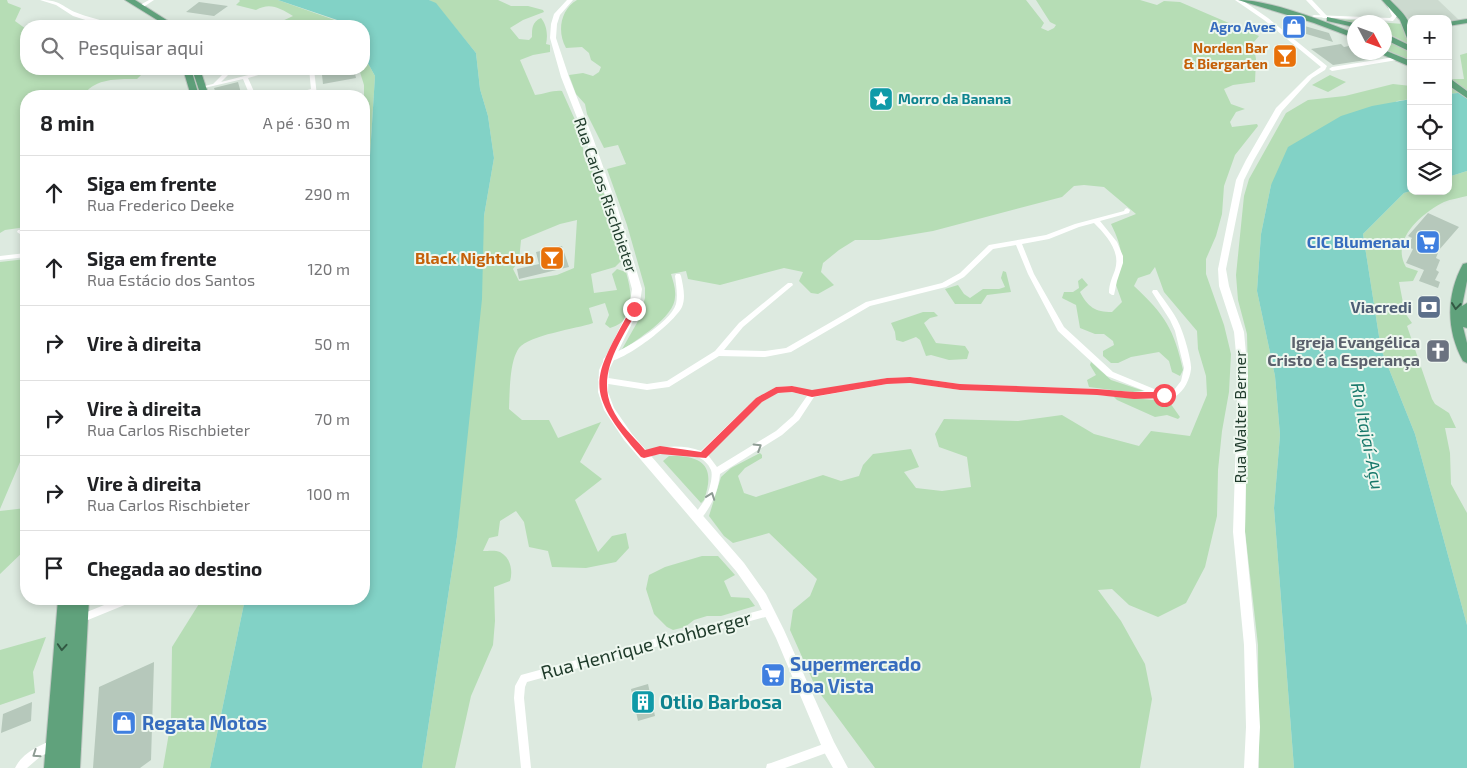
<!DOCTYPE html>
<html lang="pt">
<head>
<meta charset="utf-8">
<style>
  :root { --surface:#fff; --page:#f2f2f2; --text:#202124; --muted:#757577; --line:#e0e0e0 }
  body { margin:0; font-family:"Exo 2",sans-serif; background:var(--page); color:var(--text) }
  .controls { position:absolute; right:15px; top:15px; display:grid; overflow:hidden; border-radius:10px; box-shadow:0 2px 8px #0003 }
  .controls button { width:45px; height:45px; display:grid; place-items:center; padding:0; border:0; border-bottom:1px solid var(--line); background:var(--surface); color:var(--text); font:25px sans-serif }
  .compass { position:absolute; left:1347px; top:15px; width:45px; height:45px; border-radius:50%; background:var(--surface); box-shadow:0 2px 8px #0003; rotate:131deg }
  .stop { position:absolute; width:15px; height:15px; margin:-11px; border:4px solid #f84d58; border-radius:50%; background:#fff }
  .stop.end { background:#f84d58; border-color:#fff; box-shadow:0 1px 5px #0008 }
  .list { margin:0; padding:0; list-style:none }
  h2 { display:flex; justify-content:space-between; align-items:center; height:65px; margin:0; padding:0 20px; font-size:21px }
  h2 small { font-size:16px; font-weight:400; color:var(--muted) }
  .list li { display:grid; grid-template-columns:32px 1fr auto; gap:15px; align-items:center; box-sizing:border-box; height:75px; padding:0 20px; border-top:1px solid var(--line) }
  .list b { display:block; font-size:19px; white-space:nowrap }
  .list p { margin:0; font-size:16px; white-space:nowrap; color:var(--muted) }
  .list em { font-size:16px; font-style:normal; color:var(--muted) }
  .icon { flex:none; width:28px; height:28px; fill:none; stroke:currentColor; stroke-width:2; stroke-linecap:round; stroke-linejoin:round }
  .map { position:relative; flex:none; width:1467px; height:768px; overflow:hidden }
  .search { position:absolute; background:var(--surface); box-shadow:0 2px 8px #0003; left:20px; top:20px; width:350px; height:55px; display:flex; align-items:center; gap:12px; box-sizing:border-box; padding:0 18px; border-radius:20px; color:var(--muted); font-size:19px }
  .panel { position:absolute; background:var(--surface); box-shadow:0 2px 8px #0003; left:20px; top:90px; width:350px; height:515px; border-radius:20px }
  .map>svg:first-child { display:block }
  .built { fill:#ccdacf }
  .green { fill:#b6ddb5; fill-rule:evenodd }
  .water { fill:#82d2c6 }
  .building { fill:#b6c8bb }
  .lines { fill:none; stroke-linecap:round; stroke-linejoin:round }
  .primary-casing { stroke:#c0c8c3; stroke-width:2 }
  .minor { fill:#fff; fill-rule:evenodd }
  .tertiary { fill:#fff; fill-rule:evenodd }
  .primary { fill:#60a27c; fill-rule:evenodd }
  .oneway { stroke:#325943 }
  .oneway2 { stroke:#8e9c94 }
  .route { fill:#f84d58 }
  .labels { text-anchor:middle; stroke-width:4; stroke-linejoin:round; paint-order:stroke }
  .far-shop-label { font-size:14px; font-weight:bold; fill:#366cbe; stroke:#eef7ef; text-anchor:end }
  .far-food-label { font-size:14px; font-weight:bold; fill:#c56008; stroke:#eef7ef; text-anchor:end }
  .far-culture-label { font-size:14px; font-weight:bold; fill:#0d838f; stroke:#eef7ef; text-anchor:start }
  .street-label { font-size:16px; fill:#1e3a2a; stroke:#eef7ef }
  .shop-label { font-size:16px; font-weight:bold; fill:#366cbe; stroke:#eef7ef; text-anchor:end }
  .food-label { font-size:16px; font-weight:bold; fill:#c56008; stroke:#eef7ef; text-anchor:end }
  .service-label { font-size:16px; font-weight:bold; fill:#4e5e75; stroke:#eef7ef; text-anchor:end }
  .worship-label { font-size:16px; font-weight:bold; fill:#5b616d; stroke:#eef7ef; text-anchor:end }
  .water-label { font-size:18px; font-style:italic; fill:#17786a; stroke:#eef7ef }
  .near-street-label { font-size:19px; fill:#1e3a2a; stroke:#eef7ef }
  .near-shop-label { font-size:19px; font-weight:bold; fill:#366cbe; stroke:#eef7ef; text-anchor:start }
  .near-culture-label { font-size:19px; font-weight:bold; fill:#0d838f; stroke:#eef7ef; text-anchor:start }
</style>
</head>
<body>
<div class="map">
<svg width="1467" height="768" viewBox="0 0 1467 768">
  <rect width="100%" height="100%" fill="#ddeae0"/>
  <path class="built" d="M1392,0H1438L1459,20L1409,19Z"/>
  <path class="green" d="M0,0H7L8,3L21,8L15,21L26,29V69H147L137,79C118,79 94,78 83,96H26V227L5,230L0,233Z
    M239,0H278L346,24L348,26H301L292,22L280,26V22L293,16C280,8 270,2 256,10L236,5L240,1Z
    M429,0H498L511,6H528L543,10L544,12L523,20L510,28L519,39L529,40L532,37C532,28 532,22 541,18C547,25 548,36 546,44L550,45V52L533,55L520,60L535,95C545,94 553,90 562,91L580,131L585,161L596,176L605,196L608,215L624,258L615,267L591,274L594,293L617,290L612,274L617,269L626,272C632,293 637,321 610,328L605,324L609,315L605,303L589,308L593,323C576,329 529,335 519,348C509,362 510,392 509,409L522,420H549L558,438L601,422L580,462L602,479L575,500L598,552L612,536L626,533L629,548L616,562L586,568L552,567L548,551L529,547L524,522L516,511L500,521L498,536L489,538L483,551C488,551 496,550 500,552C511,558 513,571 510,581L494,587L495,621L493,645L471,696L455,768H422L457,537L484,216L494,158L488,116L480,89L476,53L436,4ZM577,220L574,268L557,275L519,281L513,269L519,261L521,240L560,224Z
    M577,0H1026L1044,23L1041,28L1048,31L1054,28L1056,25L1050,22L1036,0H1140L1157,5L1164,1L1180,2L1259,36L1253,43L1256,59L1255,82L1233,85L1224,89L1231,104L1245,109L1236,112L1230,122L1232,127L1257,124L1258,126L1235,155L1224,186L1222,214L1216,236L1206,259V274L1224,325L1231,354L1229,392L1222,431L1218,470L1217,516L1205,567L1186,603L1158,617L1129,605L1112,589L1098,590L1121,621L1145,664L1152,699L1140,768H875L816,688L790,630L793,610L810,596L817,579L769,533L733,543L724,536L709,516L721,477L731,468L760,453L762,455V458L745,468L738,476L744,493L756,497L823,475L841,481L859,476L863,465L873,454L911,449L919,467L904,472L916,488L942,491L971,487L967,457L939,447L935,434L944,419L1018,421L1062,415L1094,434L1139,446L1151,431L1190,436L1207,395L1206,376L1198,349L1197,331L1164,292L1155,267L1150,274L1138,278L1134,286C1165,315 1174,329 1183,370L1180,376L1172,372L1169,361L1159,352L1131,357L1118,363H1111L1103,356V351L1114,345L1113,341L1104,334H1095L1080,328L1076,305L1062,298L1064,292H1073L1079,288L1078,281L1082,278L1088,285L1080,292C1088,307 1095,312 1112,312L1122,302L1115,282C1125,258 1122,247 1111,224L1136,214L1104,187L1084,185L1074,186L1062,197L933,231L879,240H855L839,250L823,263L821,272L834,285L818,294L811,293L799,281L803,272L784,268L720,285L688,279L686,271L671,274C673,281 676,289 675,297C675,317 636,340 621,351L638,321L645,298V288L627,225L607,169L626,164L618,145L604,148L587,114L585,104L576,94L569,75L583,73L593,76L599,72L601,67L591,60L589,53L582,47L566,48C557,32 560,10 577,0Z
    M1337,19L1403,24L1405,36L1411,45L1385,32L1384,22L1354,23Z
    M1384,37L1411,52V61L1385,49Z
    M1467,53V92L1448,94V79H1464L1460,55Z
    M364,56L375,76L367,203L364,211V85L359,69H364Z
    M1330,75L1346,82L1328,92L1312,85Z
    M1393,84L1411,86V99L1397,101L1271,185L1261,234L1257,291L1275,376L1280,435L1274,508L1294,768H1259L1258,645L1245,531L1248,375L1247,334L1238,300L1236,275L1244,196L1249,179L1286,113L1308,100L1345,96Z
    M1467,171V196C1460,198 1451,199 1444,202C1422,213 1390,240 1406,267L1418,271L1413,281L1399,282L1405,313L1412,323L1407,326L1432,399L1435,404L1449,413L1456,428H1445L1450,453L1451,484L1467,513V625L1415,434L1381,349L1363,234L1404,193L1411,191H1448V177Z
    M26,259V448L0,509V262Z
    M1003,271L1006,272L1011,292L987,295L981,304H955L945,289L958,285L964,294L970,298L983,289H999L1005,287L1001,278Z
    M923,312H934L938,316L930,318L924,323L936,343L965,346L969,352L967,359L949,360L931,355L926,356L920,340L916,337L903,342L896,340L895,332L891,323Z
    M1091,362L1111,380L1144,391L1135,393L1089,387L1087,380L1096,375L1090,365Z
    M1114,397C1132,397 1150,401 1168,400L1180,417L1178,419L1167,415L1155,417L1117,400Z
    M669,456C703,455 716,466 704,500L701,503L663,461Z
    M26,508V549L0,574V511Z
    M702,556H718L735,575L724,581L731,597L749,598L755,606L721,616H707L694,620L685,627L673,630L667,627L654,614L646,589L649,575L665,567Z
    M202,599H245L210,768H163L171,721L172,647Z
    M46,637L33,672L35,693L0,705V650Z"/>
  <path class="water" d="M278,0H429L436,3L476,53L480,89L488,116L494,158L484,216L482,299L457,537L422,768H210L245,599H364V211L367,203L375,76L364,56V26H348L346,23Z
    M1467,92V171L1448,177V94Z
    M1411,99V191L1404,193L1363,234L1381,349L1415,434L1467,625V768H1294L1274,508L1280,435L1275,376L1257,291L1261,234L1271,185L1288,147L1341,116L1372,106Z"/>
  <path class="building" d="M199,2L228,6L214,16L186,12Z
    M1287,21L1329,33L1333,42L1283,27Z
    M1341,44L1344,47L1354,45V52H1371L1379,58L1333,65L1311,49Z
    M354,69L356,78L323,84L322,75Z
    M238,82L241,93L228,96H217L214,88Z
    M1428,213L1459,227L1439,250L1436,258L1440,260L1436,270L1439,272L1435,280L1440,282L1438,288L1419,281L1424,270L1406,263L1413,249L1407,247L1412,238L1408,236Z
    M562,246L569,267L519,279L517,269L539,264L536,252Z
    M154,662L151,760L140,768H93L99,687Z
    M648,684L655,716L638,721L631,689Z
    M32,702L31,721L1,733L3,714Z"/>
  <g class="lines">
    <defs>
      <path id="primary" d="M125,0H135L176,26H167Z
        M1238,0C1271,0 1323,21 1354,33V38L1314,23Z
        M1382,0H1390C1405,15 1411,19 1411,40L1407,38L1400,20Z
        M1327,17L1354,23V27L1327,21Z
        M1467,19V23L1448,26V22Z
        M1384,33L1411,46V52L1384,39Z
        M1384,50L1411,61V67L1381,54L1380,52H1384Z
        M183,69H191L199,96H191Z
        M192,69H200L209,96H201Z
        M1448,77L1467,91V98L1448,85Z
        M1467,263V281L1462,306L1467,303V328L1463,327L1467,343V363L1463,361C1446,330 1446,295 1463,264Z
        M58,599H89L80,768H62L72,620L62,768H44Z"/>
    </defs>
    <use href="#primary" class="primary-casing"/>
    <path class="minor" d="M149,0H154L142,8H138V6Z
      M1387,4H1391L1397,16L1393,21L1314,17L1312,16L1314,15L1390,18L1392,16L1387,5Z
      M255,21H259L268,26H263L255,23Z
      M228,69H234L221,82L271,69H279L248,78L256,96H250L243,79L200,89V87L213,84Z
      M309,69H314L317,96H311V92L296,96H288L289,95L311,89Z
      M1127,208L1130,210L1129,213L1100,221L1117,242L1123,256V263L1117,281L1114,295H1112L1109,293C1109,284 1112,278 1115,270C1121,251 1106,235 1094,223L1079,227L1049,239L1022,244L1034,274L1064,327L1113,372L1159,391L1174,390L1181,381L1184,368L1175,331L1170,320L1152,292L1153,290H1157C1166,303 1177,316 1182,331C1185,338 1192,363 1191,369C1190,379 1184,391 1176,396L1133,398L1097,395L960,390L910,383L887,384L814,397L799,420L782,435L720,474C718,492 712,505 701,519L698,520L695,519L694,516C698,508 705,502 708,493C710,487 713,476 711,470C702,447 663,453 644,457L641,456L640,454L641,452C660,446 683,444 701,451L756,398L776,387L792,386L812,391L887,378L910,377L960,384L1097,389L1133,392L1145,391L1107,376L1058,331L1028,274L1016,245L993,249L964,277L946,287L870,306L791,352L765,357L719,356L669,387L647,390L602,383L599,382L598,380L599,378L602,377L647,384L667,381L715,351L739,323L788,283H792L793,285L743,327L724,350L765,351L786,348L866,302L942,283L960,273L989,245L1046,235L1075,224L1124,211L1125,209ZM792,392L807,396L793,416L776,431L717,467L708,455L762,402L777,393Z
      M26,229V233L20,234L17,232L18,230Z
      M26,253V257L0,260V256Z
      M676,274H680L681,276C683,286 686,297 682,307C674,323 622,364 604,362L603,360L604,358C623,350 670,324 676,304C678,295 676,285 675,276Z
      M119,599H134L132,602L83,622L80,623L77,622L75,619L77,616Z
      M769,608L772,609L774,612L772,615L769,616L527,682L525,687L524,698L531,768H521L514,698L515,686L521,675Z
      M55,739L59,740L60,744L59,748L41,756L27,768H15C22,753 40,745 55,739Z
      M829,742L833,743L834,747L833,751L829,752L785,768H766L767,764L771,763Z"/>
    <path class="tertiary" d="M40,0C63,0 62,8 80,14C91,18 104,20 113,26H104L73,16L56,5Z
      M567,0H573L560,15L557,24L556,38L569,77L593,138L618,209L642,289L639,309L609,370L608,392L614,408L632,434L744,563L766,594L784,630L834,742L848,768H833L824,752L776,638L758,602L736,571L624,440L604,410L598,392L599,370L629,309L632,289L610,209L585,138L561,77L550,38L551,24L554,14Z
      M1235,0H1242L1268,18L1327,66L1325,70L1312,78L1282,111L1254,160L1244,180L1226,269L1229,286L1244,332L1248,375L1245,532L1256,645L1260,727L1258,768H1244L1246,727L1244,645L1233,532L1238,375L1234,332L1219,286L1218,269L1236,180L1246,160L1276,108L1308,76L1321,67L1264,20Z
      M1306,0H1312L1327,16V18H1323Z
      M1395,57L1398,59L1397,60L1332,71L1329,69L1332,67Z"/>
    <use href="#primary" class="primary"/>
  </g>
  <defs><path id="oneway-chevron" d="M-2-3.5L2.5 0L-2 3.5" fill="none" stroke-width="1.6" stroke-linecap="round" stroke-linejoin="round" transform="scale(1.25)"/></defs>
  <g class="oneway">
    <use href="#oneway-chevron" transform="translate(1456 306) rotate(97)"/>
    <use href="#oneway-chevron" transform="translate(62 647) rotate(94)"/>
  </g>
  <g class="oneway2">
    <use href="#oneway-chevron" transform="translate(758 447) rotate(-32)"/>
    <use href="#oneway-chevron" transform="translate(711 496) rotate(-70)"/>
    <use href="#oneway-chevron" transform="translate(36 754) rotate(146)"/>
  </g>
  <path class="route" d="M634,306L638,309C622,339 596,373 612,408C619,424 634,437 645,450L660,446L701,452L756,398L776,387L792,386L812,390L887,378L910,377L960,384L1097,389L1134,392H1164L1168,395L1164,398L1134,399L1097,395L960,390L910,383L887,384L812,397L792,392L778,393L762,402L706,458L660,454L644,458L641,457C583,389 591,381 632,307Z"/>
  <defs>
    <symbol id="shop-square" viewBox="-11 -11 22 22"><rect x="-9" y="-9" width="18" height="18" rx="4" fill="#3f7fe0" stroke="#eef7ef"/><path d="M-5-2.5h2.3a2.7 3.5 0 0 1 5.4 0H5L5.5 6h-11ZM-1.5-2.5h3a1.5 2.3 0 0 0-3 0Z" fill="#fff"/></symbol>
    <symbol id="bar-square" viewBox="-11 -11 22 22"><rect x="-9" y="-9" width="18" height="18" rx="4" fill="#e8710a" stroke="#eef7ef"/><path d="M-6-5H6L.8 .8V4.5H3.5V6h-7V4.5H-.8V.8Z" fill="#fff"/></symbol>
    <symbol id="sight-square" viewBox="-11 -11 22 22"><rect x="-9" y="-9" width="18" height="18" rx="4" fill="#0f9aa8" stroke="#eef7ef"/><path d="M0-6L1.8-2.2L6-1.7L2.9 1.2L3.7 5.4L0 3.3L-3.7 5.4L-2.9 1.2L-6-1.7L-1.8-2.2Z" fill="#fff"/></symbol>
    <symbol id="supermarket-square" viewBox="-11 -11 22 22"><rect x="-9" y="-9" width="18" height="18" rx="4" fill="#3f7fe0" stroke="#eef7ef"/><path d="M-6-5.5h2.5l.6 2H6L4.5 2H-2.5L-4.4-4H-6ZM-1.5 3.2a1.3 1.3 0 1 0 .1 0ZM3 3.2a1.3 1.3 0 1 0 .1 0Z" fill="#fff"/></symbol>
    <symbol id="bank-square" viewBox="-11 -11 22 22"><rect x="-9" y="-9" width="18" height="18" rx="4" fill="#5c6f8a" stroke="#eef7ef"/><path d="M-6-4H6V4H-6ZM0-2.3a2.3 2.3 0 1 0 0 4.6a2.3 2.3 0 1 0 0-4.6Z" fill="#fff"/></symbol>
    <symbol id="church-square" viewBox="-11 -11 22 22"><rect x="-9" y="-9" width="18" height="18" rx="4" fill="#6b7280" stroke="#eef7ef"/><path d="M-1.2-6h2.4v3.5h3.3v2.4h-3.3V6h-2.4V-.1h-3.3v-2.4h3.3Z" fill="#fff"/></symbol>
    <symbol id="building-square" viewBox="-11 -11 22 22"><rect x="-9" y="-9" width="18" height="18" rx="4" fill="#0f9aa8" stroke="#eef7ef"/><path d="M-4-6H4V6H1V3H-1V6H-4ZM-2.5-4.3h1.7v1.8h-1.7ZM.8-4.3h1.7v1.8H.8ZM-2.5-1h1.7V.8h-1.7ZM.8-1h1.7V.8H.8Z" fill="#fff"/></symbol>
  </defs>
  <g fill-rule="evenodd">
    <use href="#shop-square" x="1280" y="13" width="28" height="28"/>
    <use href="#bar-square" x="1271" y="42" width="28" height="28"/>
    <use href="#sight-square" x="867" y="85" width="28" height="28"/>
    <use href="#supermarket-square" x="1414" y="228" width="28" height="28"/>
    <use href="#bar-square" x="538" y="244" width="28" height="28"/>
    <use href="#bank-square" x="1415" y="293" width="28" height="28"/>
    <use href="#church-square" x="1424" y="337" width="28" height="28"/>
    <use href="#supermarket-square" x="759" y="661" width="28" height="28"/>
    <use href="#building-square" x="629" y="688" width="28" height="28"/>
    <use href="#shop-square" x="110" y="709" width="28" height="28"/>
  </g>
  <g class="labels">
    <g class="far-shop-label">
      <text x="1276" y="32">Agro Aves</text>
    </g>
    <g class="far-food-label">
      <text x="1268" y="53">Norden Bar<tspan x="1268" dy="16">&amp; Biergarten</tspan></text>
    </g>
    <g class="far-culture-label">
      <text x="898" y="104">Morro da Banana</text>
    </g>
    <g class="street-label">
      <text transform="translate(606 195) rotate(71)" y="6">Rua Carlos Rischbieter</text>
      <text transform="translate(1240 417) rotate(-90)" y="6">Rua Walter Berner</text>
    </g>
    <g class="shop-label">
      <text x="1410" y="248">CIC Blumenau</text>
    </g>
    <g class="food-label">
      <text x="534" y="264">Black Nightclub</text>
    </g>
    <g class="service-label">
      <text x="1412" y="313">Viacredi</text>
    </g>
    <g class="worship-label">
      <text x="1420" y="348">Igreja Evangélica<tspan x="1420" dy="18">Cristo é a Esperança</tspan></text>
    </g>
    <g class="water-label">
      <text transform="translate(1367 436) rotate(79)" y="6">Rio Itajaí-Açu</text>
    </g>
    <g class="near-street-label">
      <text transform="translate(646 645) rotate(-15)" y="7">Rua Henrique Krohberger</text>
    </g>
    <g class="near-shop-label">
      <text x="790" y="671">Supermercado<tspan x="790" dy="22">Boa Vista</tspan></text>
      <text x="142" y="730">Regata Motos</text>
    </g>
    <g class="near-culture-label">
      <text x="660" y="709">Otlio Barbosa</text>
    </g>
  </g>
</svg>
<div class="controls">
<button>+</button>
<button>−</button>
<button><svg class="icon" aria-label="locate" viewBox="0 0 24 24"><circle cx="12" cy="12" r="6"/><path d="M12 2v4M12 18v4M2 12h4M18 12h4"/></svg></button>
<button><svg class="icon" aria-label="layers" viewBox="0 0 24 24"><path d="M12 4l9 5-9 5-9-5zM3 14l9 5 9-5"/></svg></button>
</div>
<svg class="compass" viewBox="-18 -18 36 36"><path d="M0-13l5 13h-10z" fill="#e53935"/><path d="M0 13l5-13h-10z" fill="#757577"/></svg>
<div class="stop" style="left:1164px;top:395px"></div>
<div class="stop end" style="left:634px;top:309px"></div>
<div class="search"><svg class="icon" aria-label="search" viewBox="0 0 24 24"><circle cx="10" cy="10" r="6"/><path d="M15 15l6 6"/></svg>Pesquisar aqui</div>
<section class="panel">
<h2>8 min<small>A pé · 630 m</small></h2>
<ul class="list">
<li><svg class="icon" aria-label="ahead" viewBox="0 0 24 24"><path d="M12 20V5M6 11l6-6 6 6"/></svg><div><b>Siga em frente</b><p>Rua Frederico Deeke</p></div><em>290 m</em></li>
<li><svg class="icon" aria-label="ahead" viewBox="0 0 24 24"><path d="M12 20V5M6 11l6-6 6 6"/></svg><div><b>Siga em frente</b><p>Rua Estácio dos Santos</p></div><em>120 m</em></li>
<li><svg class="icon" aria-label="right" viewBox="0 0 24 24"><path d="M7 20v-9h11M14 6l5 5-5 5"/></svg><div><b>Vire à direita</b></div><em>50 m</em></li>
<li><svg class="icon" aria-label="right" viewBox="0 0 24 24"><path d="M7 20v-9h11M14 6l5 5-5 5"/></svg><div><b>Vire à direita</b><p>Rua Carlos Rischbieter</p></div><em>70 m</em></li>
<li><svg class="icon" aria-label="right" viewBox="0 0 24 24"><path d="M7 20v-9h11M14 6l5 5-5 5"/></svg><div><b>Vire à direita</b><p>Rua Carlos Rischbieter</p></div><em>100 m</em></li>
<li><svg class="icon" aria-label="arrive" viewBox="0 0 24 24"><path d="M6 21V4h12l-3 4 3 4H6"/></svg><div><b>Chegada ao destino</b></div></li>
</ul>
</section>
</div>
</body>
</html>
